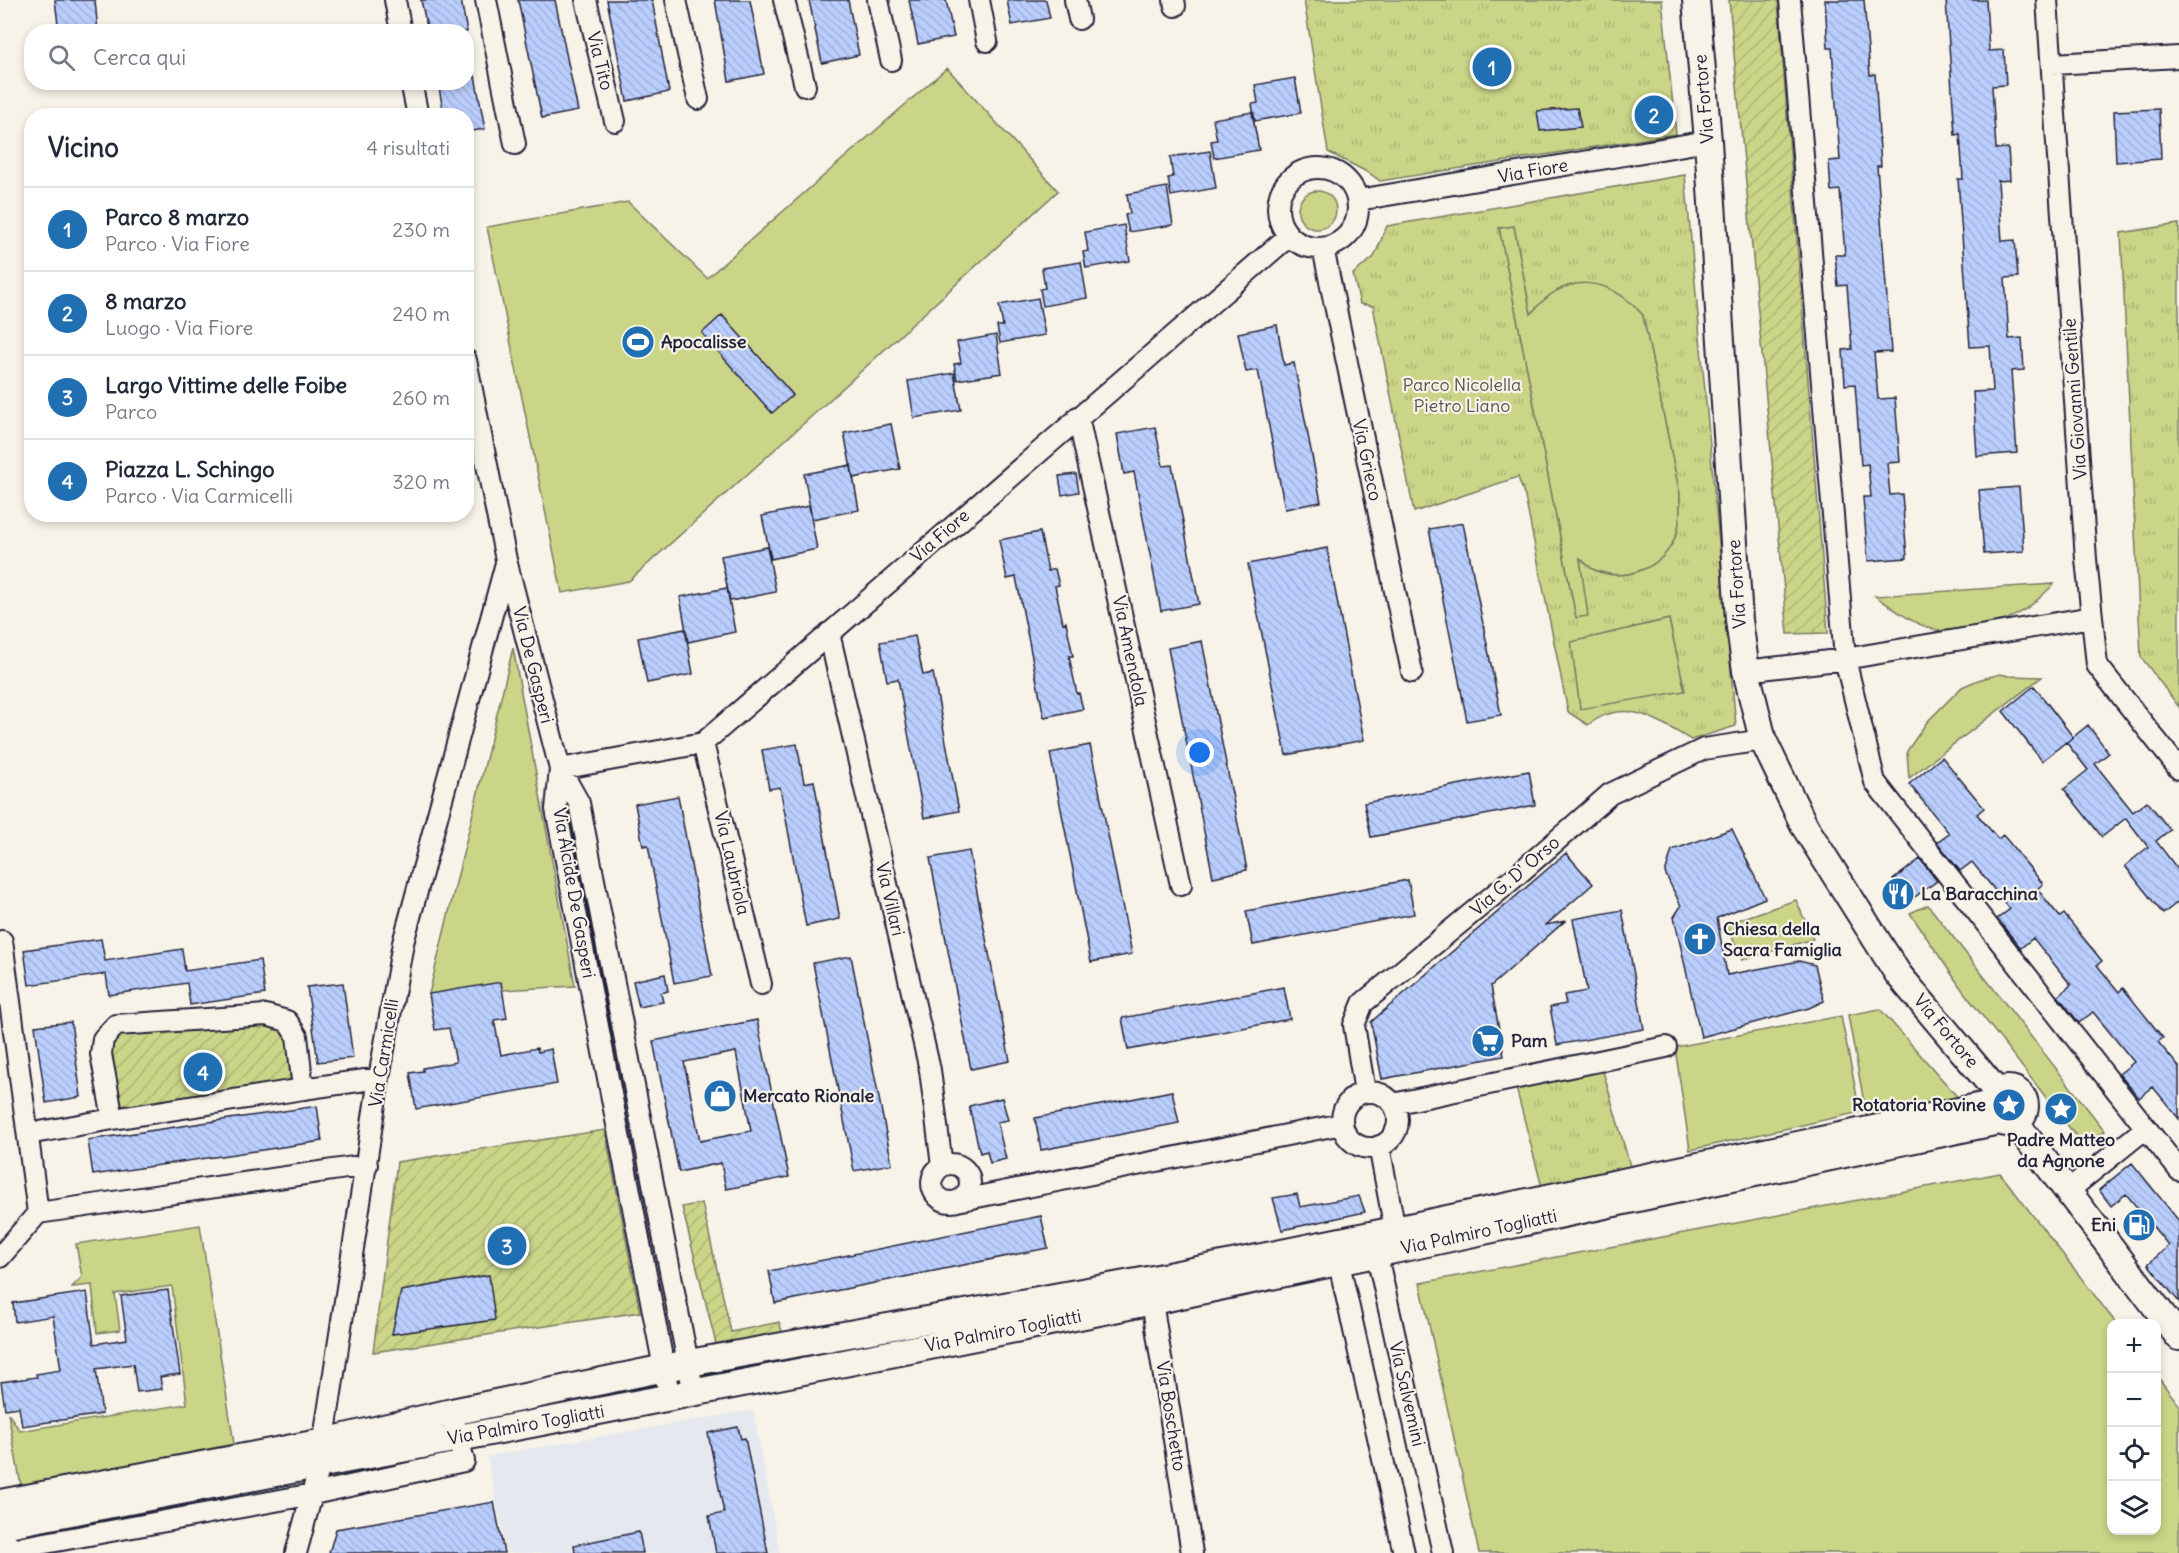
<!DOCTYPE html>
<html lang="it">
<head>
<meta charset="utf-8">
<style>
  :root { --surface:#fff; --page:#f6f6f7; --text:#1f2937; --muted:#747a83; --line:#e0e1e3; --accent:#1f6fb2 }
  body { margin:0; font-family:Delius,sans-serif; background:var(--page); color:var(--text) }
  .controls { position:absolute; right:18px; bottom:18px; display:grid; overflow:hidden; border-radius:12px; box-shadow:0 3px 9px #0003 }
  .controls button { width:54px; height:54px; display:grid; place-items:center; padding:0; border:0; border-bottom:2px solid var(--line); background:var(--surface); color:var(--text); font:30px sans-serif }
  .you { position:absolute; left:1200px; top:753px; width:21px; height:21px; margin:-15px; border:4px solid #fff; border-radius:50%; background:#1a73e8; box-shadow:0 0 0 9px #1a73e833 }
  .badge { display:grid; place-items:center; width:39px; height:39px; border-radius:50%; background:var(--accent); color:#fff; font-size:20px; font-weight:700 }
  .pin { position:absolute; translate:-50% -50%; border:3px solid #fff; box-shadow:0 2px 6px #0006 }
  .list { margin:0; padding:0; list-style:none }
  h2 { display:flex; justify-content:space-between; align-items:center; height:78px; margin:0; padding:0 24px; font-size:26px }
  h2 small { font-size:20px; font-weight:400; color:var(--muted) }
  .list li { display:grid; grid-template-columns:39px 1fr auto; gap:18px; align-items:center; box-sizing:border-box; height:84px; padding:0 24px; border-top:2px solid var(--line) }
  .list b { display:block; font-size:22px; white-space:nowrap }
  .list p { margin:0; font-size:20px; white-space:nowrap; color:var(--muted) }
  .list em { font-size:20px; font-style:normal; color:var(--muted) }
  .icon { flex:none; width:33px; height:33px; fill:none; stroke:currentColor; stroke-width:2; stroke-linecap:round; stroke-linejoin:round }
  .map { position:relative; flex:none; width:2179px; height:1553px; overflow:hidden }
  .search { position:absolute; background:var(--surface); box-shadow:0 3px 9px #0003; left:24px; top:24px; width:450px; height:66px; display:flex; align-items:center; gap:15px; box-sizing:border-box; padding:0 21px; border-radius:24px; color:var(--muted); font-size:22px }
  .panel { position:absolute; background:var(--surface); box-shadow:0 3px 9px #0003; left:24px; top:108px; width:450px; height:414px; border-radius:24px }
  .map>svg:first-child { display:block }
  .built { fill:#e5e8ee }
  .grass { fill:#cad588; stroke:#767c62; stroke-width:1.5 }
  .park { fill:url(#park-tufts); stroke:#767c62; stroke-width:1.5; fill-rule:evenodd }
  .garden { fill:url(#garden-furrows); stroke:#767c62; stroke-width:1.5 }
  .building { fill:url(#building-back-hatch); stroke:#22223b; stroke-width:1.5; fill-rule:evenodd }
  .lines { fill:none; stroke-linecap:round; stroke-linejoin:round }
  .minor-casing { stroke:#22223b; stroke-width:24 }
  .tertiary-casing { stroke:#22223b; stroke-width:30 }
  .minor { stroke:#f7f3e8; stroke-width:20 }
  .tertiary { stroke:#f7f3e8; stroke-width:26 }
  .labels { text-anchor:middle; stroke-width:4.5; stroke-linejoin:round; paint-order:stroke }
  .street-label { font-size:18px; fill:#22223b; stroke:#f7f3e8 }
  .poi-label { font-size:18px; font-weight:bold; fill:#22223b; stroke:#f7f3e8; text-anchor:start }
  .park-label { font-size:18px; fill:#545852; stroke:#f7f3e8 }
</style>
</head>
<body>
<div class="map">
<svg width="2179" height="1553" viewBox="0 0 2179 1553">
  <defs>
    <pattern id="park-tufts" width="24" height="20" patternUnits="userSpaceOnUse" patternTransform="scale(1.5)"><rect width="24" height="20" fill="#cad588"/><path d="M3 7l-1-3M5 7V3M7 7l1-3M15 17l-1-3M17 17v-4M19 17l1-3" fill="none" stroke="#adb776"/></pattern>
    <pattern id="garden-furrows" width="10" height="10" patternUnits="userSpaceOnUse" patternTransform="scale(1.5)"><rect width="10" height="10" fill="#cad588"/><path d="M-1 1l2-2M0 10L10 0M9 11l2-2" fill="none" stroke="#adb776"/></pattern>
    <pattern id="building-back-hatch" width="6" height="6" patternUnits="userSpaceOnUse" patternTransform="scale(1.5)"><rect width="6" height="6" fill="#bacefd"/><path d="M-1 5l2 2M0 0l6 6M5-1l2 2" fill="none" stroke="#a0b1da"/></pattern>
  </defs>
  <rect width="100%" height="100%" fill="#f7f3e8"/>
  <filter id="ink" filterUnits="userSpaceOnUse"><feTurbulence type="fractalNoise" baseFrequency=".0167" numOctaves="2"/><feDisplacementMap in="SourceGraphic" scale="12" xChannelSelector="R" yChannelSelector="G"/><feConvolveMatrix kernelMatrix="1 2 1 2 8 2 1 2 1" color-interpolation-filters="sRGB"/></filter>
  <g filter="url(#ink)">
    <path class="built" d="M753,1410L780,1553H507L487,1456Z"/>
    <path class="grass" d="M947,68L1058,191L823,406L629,581L562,593L487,227L628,202L707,278Z
      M1298 210a19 19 0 1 1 38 0a19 19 0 1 1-38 0Z
      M1514,226L1531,313C1538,305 1545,296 1555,291C1589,272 1620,289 1643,315L1680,494C1680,509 1681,527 1674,540C1661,569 1624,582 1595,570C1590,568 1585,562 1580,559L1589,616L1576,618L1499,228Z
      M2054,584C2045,593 2036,602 2026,609C2002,625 1960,637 1932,629C1911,623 1893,608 1875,596Z
      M1669,619L1685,691L1580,710L1571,642Z
      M513,648L575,986L429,994Z
      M2000,674L2009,676L2042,677L1909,778L1907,751L1927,722L1962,687L1978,680Z
      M1796,900L1813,939L1742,960L1726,924Z
      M1928,905L2105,1131L2083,1145L1963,991L1910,913Z
      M1880,1009L1962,1102L1867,1119L1848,1015Z
      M1841,1016L1860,1112L1690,1150L1675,1047Z
      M2000,1173L2116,1323L2112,1324V1530H2156L2157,1376L2179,1405V1553H1479L1420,1283Z
      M200,1225L234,1444L21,1486L8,1413L20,1431L187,1404L172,1286L115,1294L120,1330L97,1333L92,1285L72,1287L82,1277L76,1244Z"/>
    <path class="park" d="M1304,0H1662L1676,134L1380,181L1369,173L1328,152Z
      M1685,175L1736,726L1691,740C1657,720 1626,696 1588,725L1568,712L1525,497L1518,477L1414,512L1373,306L1360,304L1353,274L1374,257L1387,226ZM1514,226L1531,314C1565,271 1608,275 1643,315L1680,494C1680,509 1681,527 1674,540C1661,569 1623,583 1594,570C1589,568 1584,562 1580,558L1588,616L1576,618L1499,228ZM1669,619L1685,691L1580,709L1571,642Z
      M2179,224V707L2141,657L2121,233Z
      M1601,1064L1632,1173L1543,1191L1515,1084Z"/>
    <path class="garden" d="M1729,0H1778L1828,633L1788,634Z
      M287,1021L303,1089L113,1119L103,1039L116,1025Z
      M605,1130L640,1312L373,1352L397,1162Z
      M702,1203L731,1332L779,1322L784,1337L717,1348L682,1207Z"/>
    <path class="building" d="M55,0H95L98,32H59Z
      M421,0H461L467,32H428Z
      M518,0H555L578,111L542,118Z
      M607,0H652L669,92L627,101Z
      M715,0H750L764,74L729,81Z
      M809,0H848L859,55L822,63Z
      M909,0H946L954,37L918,44Z
      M1007,0H1046L1050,18L1012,25Z
      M1825,0H1864L1870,75L1875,74L1881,166H1877L1891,352L1874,353L1878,399L1895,398L1900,462L1887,463L1890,495L1902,494L1907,558L1868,561L1863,497H1871L1868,464L1861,465L1855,384L1845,385L1843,350L1852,349L1847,285L1838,286L1835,255H1845L1840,190L1831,191L1829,161L1840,160L1832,48H1828Z
      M1946,0H1986L1989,51L2004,50L2006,85L1992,86L1996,149L2008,148L2010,180L1998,181L2002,241L2015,240L2018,277L2005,278L2009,339L2022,338L2024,370L2011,371L2017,453L1977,456L1973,392L1993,391L1990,346L1970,347L1958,179H1963L1960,134L1955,135Z
      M475,76L485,129L466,132V116H444L438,82H466V77Z
      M1295,78L1301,113L1255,121L1252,104L1258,103L1255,85Z
      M1577,108L1581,127L1540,131L1537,111Z
      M2159,109L2161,159L2116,162L2114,111Z
      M1252,112L1259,150L1214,158L1211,141L1217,140L1213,119Z
      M1210,151L1216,188L1171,196L1168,178L1173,177L1170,157Z
      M1167,187L1173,225L1129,232L1125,215L1130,214L1127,194Z
      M1124,225L1130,261L1086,268L1083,252L1088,251L1085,232Z
      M1081,262L1087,298L1043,306L1040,289L1045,288L1042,268Z
      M1038,298L1045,335L1000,343L997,326H1003L999,305Z
      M722,315L793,395L772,413L702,333Z
      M1277,325L1284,365L1294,363L1321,502L1285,509L1258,370L1246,372L1238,333Z
      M996,335L1002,373L957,380L954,364L961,363L957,342Z
      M954,373L961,410L914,418L908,381Z
      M891,424L900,469L853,478L844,433Z
      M1155,427L1163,466L1172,465L1199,604L1161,611L1134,472L1124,474L1117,434Z
      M851,465L859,510L812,519L804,474Z
      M1076,474L1079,492L1062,495L1059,476Z
      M2019,487L2024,551L1984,554L1979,490Z
      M809,506L817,549L771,559L762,516Z
      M1463,523L1501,715L1467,721L1429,529Z
      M1040,532L1048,571L1055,569L1059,585L1055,586L1063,623L1066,622L1073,656H1069L1077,694L1079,693L1083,709L1044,717L1016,577L1007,579L999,540Z
      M767,547L776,592L730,601L721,556Z
      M1327,548L1364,740L1286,755L1248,564Z
      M727,588L735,632L688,642L680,597Z
      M685,629L693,674L647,683L638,638Z
      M915,636L923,675L933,673L959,811L924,818L898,679L887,681L880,642Z
      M1202,641L1247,870L1213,877L1168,648Z
      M2034,686L2073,737L2067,742L2088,725L2109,753L2095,764L2133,812L2147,801L2170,830L2156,841L2179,871V901L2163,914L2125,866L2148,847L2126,818L2102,837L2064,789L2088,770L2066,742L2042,761L2003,711Z
      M797,744L804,783L814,781L840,919L806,926L780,787L769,789L762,750Z
      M1090,745L1132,954L1091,962L1050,753Z
      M1942,757L1984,808L1977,814L1998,839L2003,835L2043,884L2037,889L2060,917L2064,914L2102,961L2097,965L2119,992L2123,988L2163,1038L2158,1042L2179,1067V1119L2153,1087L2139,1098L2119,1074L2134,1062L2093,1012L2079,1023L2058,996L2071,985L2033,938L2021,948L1997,919L2010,909L1972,862L1960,871L1937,842L1949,833L1909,784Z
      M1529,771L1535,805L1371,837L1364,803Z
      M678,796L712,976L674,983L648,845L643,846L635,804Z
      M1732,829L1765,898L1717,918L1727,975L1799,961L1815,965L1824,1001L1809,1008L1701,1037L1674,917L1681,906L1665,873L1672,850Z
      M969,851L1010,1061L971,1069L930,858Z
      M1566,853L1593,884L1546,925L1565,921L1491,986L1504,1056L1382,1079L1371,1022Z
      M1920,859L1937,881L1909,901L1893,880Z
      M1408,880L1414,914L1253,945L1246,911Z
      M1622,910L1644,1029L1557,1045L1550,1007L1566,1004L1564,995L1587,991L1573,919Z
      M101,939L105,961L182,949L185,971L260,960L265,994L190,1005L187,983L109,995L106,974L29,985L24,950Z
      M851,956L892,1164L854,1171L813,963Z
      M665,974L668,991L661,993L663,1002L639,1007L633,981Z
      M501,982L507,1018L494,1020L501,1055L537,1048L538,1052L551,1049L557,1084L416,1109L410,1073L423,1071V1068L456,1062L449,1028L435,1030L429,994Z
      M343,983L353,1058L318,1062L307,987Z
      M1284,987L1290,1019L1128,1050L1122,1018Z
      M757,1020L789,1177L726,1189L721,1163L679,1172L653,1041ZM736,1052L751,1131L700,1141L684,1062Z
      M71,1022L81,1097L46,1103L35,1026Z
      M1172,1091L1179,1123L1041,1150L1035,1118Z
      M1002,1098L1008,1120L997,1122L1006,1159L990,1163L987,1151L980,1153L969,1106Z
      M317,1106L322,1141L93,1175L88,1140Z
      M2132,1163L2179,1221V1302L2148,1264L2169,1246L2126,1194L2111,1206L2099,1190Z
      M1297,1194L1300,1207L1359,1196L1365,1212L1282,1230L1273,1198Z
      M1041,1216L1048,1248L775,1303L769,1271Z
      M489,1275L495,1320L392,1334L401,1291Z
      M168,1290L180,1374L160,1377L162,1389L137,1392L133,1364L96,1369L102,1414L22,1426L19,1407L5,1409L1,1382L37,1377L36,1374L61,1370L53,1316L15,1322L13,1303L87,1292L94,1344L127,1339L121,1296Z
      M738,1427L741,1439L745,1438L768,1553H716L709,1516L724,1513L708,1433Z
      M494,1502L504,1553H329L336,1529Z
      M639,1532L643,1553H575L574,1545Z"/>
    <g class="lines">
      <defs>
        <path id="minor" d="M395,0L401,32
          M486,0L515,144
          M586,0L615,121
          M676,0L698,99
          M784,0L805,86
          M878,0L891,60
          M979,0L987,41
          M1075,0L1079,19
          M1174,0L1175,6
          M1790,0L1845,659L1875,782L2179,1170
          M2047,0L2086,559L2097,665L2179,769
          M2053,64L2179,57
          M411,82L418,116
          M1278 208a40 40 0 1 1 80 0a40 40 0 1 1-80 0Z
          M1358,200L1708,141
          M1323,248L1412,672
          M466,360L506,560L560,769L579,803L694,1394
          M1078,417L1181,885
          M829,633L930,1070L942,1166
          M1746,671L1845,659L2092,617
          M703,743L761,984
          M560,769L703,743L1289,236
          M560,769L556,809L670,1399
          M2,941L38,1213
          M303,1089L379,1078
          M1365,1092L1354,1025L1363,1003L1501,889L1610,794L1704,749L1763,740
          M1342 1120a28 28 0 1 1 56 0a28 28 0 1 1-56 0Z
          M1393,1104L1666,1047
          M28,1134L113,1119L303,1089L297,1036L287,1021L266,1015L116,1025L103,1039L101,1054L113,1119
          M1379,1146L1395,1230
          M932 1183a19 19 0 1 1 38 0a19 19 0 1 1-38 0Z
          M2068,1191L2146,1128
          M957,1201L1342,1124
          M1374,1242L1443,1553
          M1336,1250L1404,1553
          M0,1257L38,1213L367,1165
          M1150,1289L1192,1553
          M3,1525L7,1550L313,1494L464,1461L455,1426
          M296,1553L320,1465L379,1078L403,943L506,563"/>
        <path id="tertiary" d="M1696,0L1708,141L1739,620L1746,671L1763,740L1805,827L1898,974L1998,1093
          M1991 1106a17 17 0 1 1 34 0a17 17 0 1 1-34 0Z
          M2015,1122L2179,1337
          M0,1503L324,1442L452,1412L689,1363L1148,1280L1395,1230L1992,1104
          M0,1506L3,1525C385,1452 767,1380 1148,1302C1432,1243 1716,1180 1999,1121"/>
      </defs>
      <use href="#minor" class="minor-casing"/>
      <use href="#tertiary" class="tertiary-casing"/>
      <use href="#minor" class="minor"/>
      <use href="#tertiary" class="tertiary"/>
    </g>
  </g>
  <defs>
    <symbol id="stadium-disc" viewBox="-11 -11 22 22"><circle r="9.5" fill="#1f6fb2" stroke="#f7f3e8"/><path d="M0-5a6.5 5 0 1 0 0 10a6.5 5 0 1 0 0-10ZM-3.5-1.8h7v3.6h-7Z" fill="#fff"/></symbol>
    <symbol id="restaurant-disc" viewBox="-11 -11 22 22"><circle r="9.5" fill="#1f6fb2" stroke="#f7f3e8"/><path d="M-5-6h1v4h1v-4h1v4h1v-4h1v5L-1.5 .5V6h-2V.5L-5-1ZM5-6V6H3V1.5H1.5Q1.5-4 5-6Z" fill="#fff"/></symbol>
    <symbol id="church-disc" viewBox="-11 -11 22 22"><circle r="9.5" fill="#1f6fb2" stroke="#f7f3e8"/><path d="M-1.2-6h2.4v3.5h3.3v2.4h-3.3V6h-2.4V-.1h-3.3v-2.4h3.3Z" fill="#fff"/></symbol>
    <symbol id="supermarket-disc" viewBox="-11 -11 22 22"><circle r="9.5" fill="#1f6fb2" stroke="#f7f3e8"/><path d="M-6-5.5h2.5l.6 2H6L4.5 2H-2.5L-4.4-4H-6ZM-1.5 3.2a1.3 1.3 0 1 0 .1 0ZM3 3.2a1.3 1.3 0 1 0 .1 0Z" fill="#fff"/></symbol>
    <symbol id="shop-disc" viewBox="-11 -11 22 22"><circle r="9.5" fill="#1f6fb2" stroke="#f7f3e8"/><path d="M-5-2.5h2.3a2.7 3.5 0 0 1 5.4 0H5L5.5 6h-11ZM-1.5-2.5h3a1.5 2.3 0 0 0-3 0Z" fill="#fff"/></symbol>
    <symbol id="sight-disc" viewBox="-11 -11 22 22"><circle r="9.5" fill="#1f6fb2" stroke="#f7f3e8"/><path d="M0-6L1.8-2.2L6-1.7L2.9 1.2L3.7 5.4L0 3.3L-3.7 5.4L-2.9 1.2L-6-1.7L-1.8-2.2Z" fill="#fff"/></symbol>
    <symbol id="fuel-disc" viewBox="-11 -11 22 22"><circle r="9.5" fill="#1f6fb2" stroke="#f7f3e8"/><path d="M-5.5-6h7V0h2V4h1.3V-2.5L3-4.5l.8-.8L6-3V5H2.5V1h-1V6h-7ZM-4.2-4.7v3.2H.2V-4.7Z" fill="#fff"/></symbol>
  </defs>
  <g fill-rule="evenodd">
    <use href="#stadium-disc" x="619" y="323" width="38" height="38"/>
    <use href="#restaurant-disc" x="1879" y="875" width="38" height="38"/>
    <use href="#church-disc" x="1681" y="920" width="38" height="38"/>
    <use href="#supermarket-disc" x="1469" y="1022" width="38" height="38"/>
    <use href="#shop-disc" x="701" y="1077" width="38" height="38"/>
    <use href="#sight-disc" x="1990" y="1086" width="38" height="38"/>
    <use href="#sight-disc" x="2042" y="1090" width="38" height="38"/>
    <use href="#fuel-disc" x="2120" y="1206" width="38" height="38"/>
  </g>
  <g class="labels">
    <g class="street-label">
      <text transform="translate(600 61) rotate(76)" y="6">Via Tito</text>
      <text transform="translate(1704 99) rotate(-95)" y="6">Via Fortore</text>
      <text transform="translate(1533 171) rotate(-10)" y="6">Via Fiore</text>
      <text transform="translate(2075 399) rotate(-94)" y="6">Via Giovanni Gentile</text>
      <text transform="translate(1367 460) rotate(78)" y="6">Via Grieco</text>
      <text transform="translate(940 536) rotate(-41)" y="6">Via Fiore</text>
      <text transform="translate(1737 584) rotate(-94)" y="6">Via Fortore</text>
      <text transform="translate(1130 651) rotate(78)" y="6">Via Amendola</text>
      <text transform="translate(533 665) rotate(76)" y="6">Via De Gasperi</text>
      <text transform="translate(732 863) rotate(77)" y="6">Via Laubriola</text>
      <text transform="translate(1515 876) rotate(-41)" y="6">Via G. D' Orso</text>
      <text transform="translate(574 893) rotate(80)" y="6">Via Alcide De Gasperi</text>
      <text transform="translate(890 899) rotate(77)" y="6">Via Villari</text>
      <text transform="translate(1946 1031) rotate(50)" y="6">Via Fortore</text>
      <text transform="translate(384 1053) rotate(-81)" y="6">Via Carmicelli</text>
      <text transform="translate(1479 1232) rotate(-12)" y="6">Via Palmiro Togliatti</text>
      <text transform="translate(1003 1331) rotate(-11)" y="6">Via Palmiro Togliatti</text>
      <text transform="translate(1407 1394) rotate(77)" y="6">Via Salvemini</text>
      <text transform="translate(1171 1416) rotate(81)" y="6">Via Boschetto</text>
      <text transform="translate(526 1425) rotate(-10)" y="6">Via Palmiro Togliatti</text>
    </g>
    <g class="poi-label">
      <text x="661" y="348">Apocalisse</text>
      <text x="1921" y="900">La Baracchina</text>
      <text x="1723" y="935">Chiesa della<tspan x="1723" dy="21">Sacra Famiglia</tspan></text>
      <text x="1511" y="1047">Pam</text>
      <text x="743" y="1102">Mercato Rionale</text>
      <text x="1986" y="1111" text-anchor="end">Rotatoria Rovine</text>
      <text x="2061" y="1146" text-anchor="middle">Padre Matteo<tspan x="2061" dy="21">da Agnone</tspan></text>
      <text x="2116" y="1231" text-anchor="end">Eni</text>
    </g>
    <g class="park-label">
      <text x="1462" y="391">Parco Nicolella<tspan x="1462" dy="21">Pietro Liano</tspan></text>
    </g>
  </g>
</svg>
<div class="controls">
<button>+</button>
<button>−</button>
<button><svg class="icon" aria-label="locate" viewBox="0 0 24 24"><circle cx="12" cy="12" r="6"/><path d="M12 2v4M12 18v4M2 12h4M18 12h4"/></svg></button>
<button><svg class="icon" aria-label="layers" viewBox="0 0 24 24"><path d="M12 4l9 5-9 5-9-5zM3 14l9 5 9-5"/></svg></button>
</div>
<div class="you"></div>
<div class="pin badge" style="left:1492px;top:67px">1</div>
<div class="pin badge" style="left:1654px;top:115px">2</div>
<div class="pin badge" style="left:507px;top:1246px">3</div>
<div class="pin badge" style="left:203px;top:1072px">4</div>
<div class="search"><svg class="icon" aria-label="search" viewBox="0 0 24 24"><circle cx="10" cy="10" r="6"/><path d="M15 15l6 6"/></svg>Cerca qui</div>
<section class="panel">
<h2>Vicino<small>4 risultati</small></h2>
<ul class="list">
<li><span class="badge">1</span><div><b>Parco 8 marzo</b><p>Parco · Via Fiore</p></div><em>230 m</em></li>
<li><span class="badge">2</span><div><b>8 marzo</b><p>Luogo · Via Fiore</p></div><em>240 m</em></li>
<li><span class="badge">3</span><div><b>Largo Vittime delle Foibe</b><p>Parco</p></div><em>260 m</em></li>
<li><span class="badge">4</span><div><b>Piazza L. Schingo</b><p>Parco · Via Carmicelli</p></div><em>320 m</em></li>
</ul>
</section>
</div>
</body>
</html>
